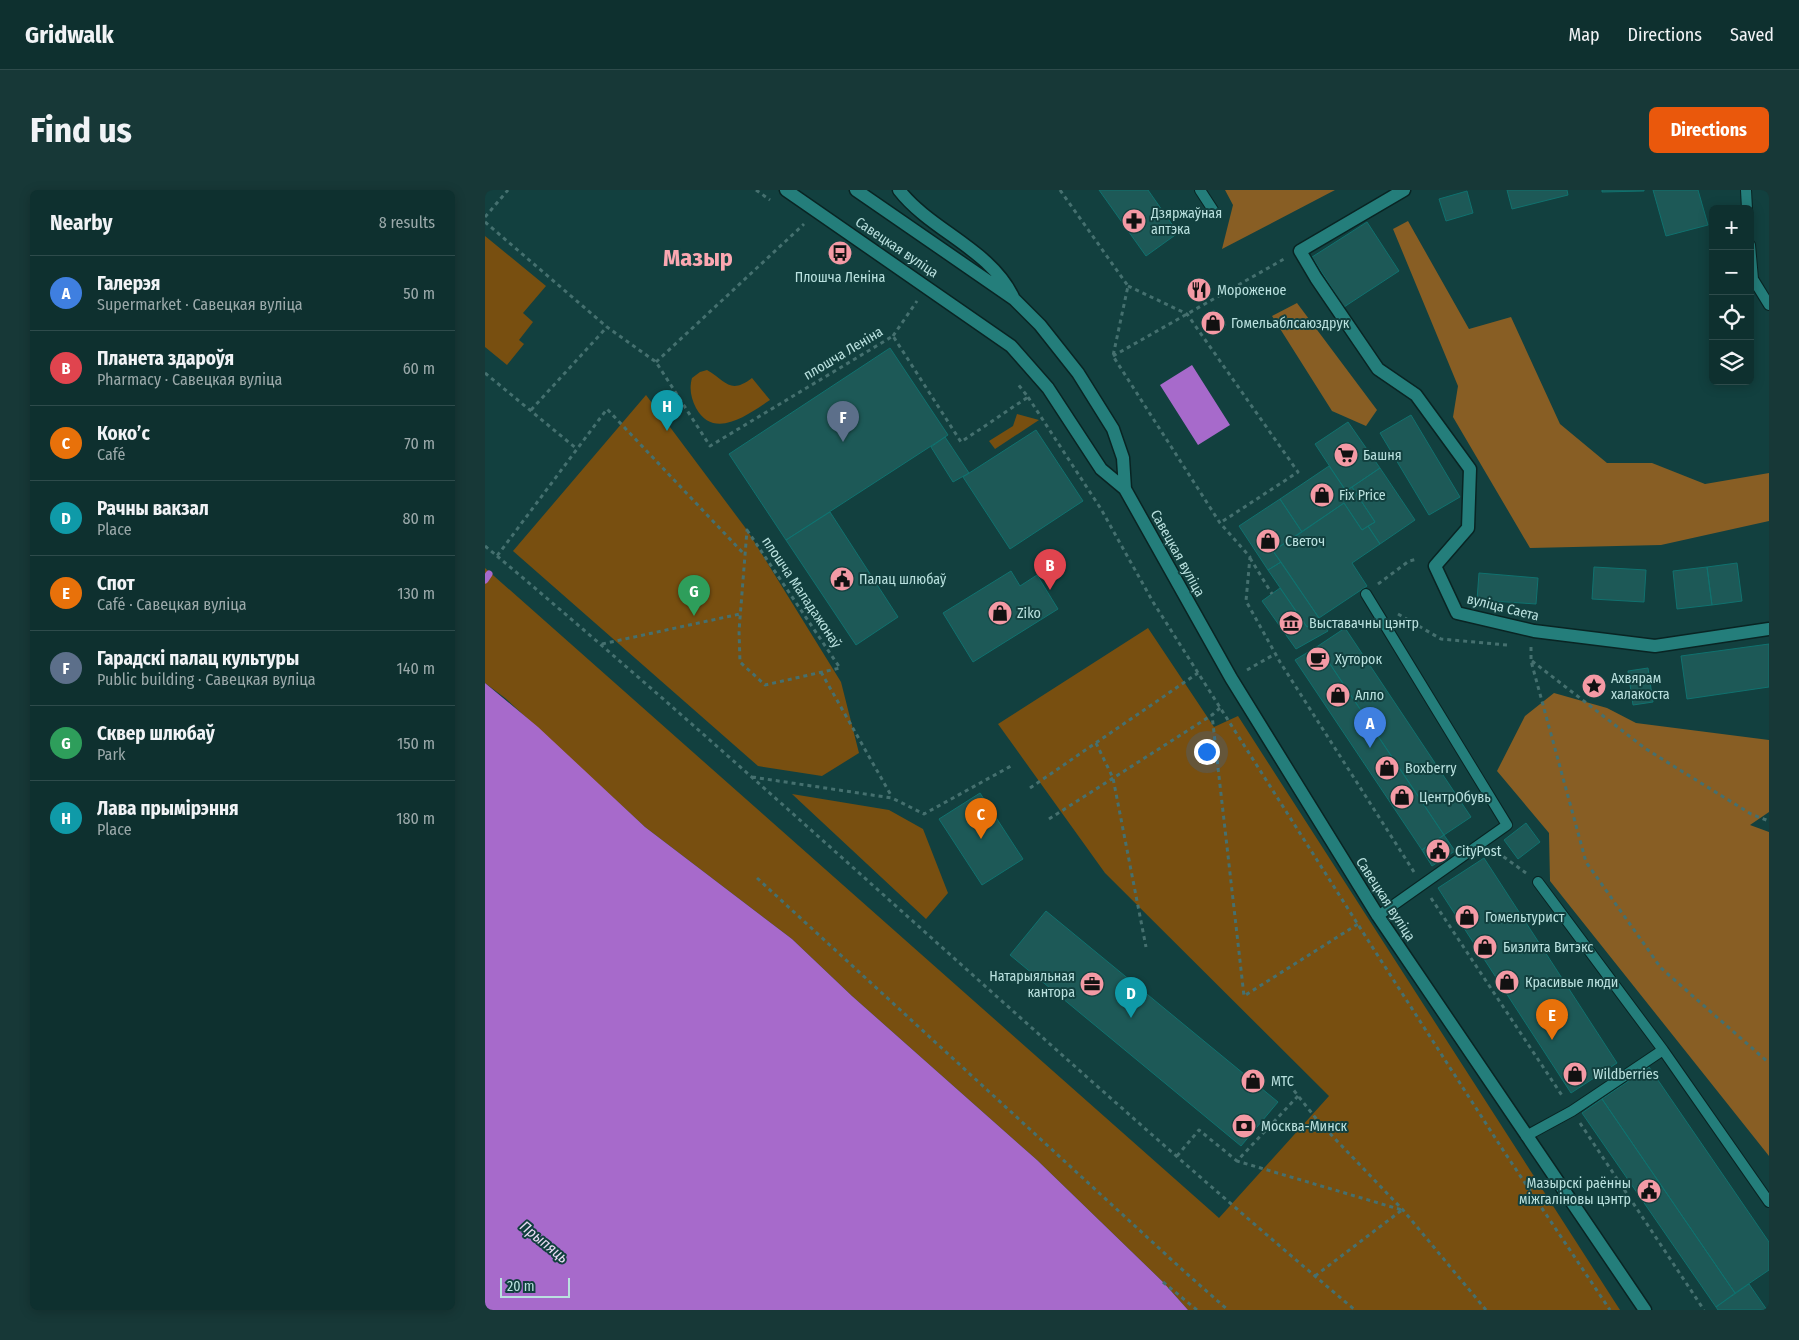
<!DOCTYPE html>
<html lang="en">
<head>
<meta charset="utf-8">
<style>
  :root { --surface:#0e302f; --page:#173837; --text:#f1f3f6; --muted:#9ba9aa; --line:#2e4b4b; --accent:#ea580c }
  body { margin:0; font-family:"Fira Sans Condensed",sans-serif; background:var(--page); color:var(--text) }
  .controls { position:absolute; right:15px; top:15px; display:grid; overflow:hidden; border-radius:8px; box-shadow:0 2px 12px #0003 }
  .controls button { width:45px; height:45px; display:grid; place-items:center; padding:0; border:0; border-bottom:1px solid var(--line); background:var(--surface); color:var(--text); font:25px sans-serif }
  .scale { position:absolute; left:15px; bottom:12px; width:70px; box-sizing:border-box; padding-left:5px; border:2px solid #bae1df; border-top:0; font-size:14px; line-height:18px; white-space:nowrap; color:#bae1df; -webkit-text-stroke:4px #12403f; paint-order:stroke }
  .you { position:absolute; left:721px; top:561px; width:18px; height:18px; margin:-12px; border:4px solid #fff; border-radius:50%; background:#1a73e8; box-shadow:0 0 0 8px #1a73e833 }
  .badge { display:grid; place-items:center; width:32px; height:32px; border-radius:50%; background:var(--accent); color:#fff; font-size:16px; font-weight:700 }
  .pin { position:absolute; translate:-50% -41px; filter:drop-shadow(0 1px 2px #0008) }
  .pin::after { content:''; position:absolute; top:26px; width:18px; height:15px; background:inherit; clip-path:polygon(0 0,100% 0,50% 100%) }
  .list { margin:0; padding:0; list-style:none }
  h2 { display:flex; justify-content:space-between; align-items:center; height:65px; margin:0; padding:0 20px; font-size:21px }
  h2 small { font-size:16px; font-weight:400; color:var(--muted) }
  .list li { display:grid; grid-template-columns:32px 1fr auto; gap:15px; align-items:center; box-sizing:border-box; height:75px; padding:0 20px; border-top:1px solid var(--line) }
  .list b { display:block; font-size:19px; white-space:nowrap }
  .list p { margin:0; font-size:16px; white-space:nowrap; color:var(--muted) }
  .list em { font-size:16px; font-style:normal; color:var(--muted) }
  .icon { flex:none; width:28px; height:28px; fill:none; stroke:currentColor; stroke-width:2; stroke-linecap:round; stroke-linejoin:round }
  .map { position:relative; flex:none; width:1284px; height:1120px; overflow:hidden; border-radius:8px }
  header { display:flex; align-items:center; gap:30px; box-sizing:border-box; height:70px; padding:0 25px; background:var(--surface); border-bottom:1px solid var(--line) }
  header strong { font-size:24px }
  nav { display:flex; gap:28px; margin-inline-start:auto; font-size:18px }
  .intro { display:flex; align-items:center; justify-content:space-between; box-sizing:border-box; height:120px; padding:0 30px }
  h1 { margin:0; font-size:35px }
  .button { padding:12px 22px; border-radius:8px; background:var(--accent); color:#fff; font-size:18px; font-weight:700 }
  main { display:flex; gap:30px; padding:0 30px }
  aside { flex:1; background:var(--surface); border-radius:8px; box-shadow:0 2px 12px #0003 }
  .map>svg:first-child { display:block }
  .green { fill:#784f10 }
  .forest { fill:#885e24 }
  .water { fill:#a76acb }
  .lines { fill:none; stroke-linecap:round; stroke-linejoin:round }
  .stream { stroke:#a76acb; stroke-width:7 }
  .building { fill:#1d5957; stroke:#10726f }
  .lane-casing { stroke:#092423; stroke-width:12 }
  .street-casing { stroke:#092423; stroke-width:15 }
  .secondary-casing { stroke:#092423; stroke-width:15 }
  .path { stroke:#45706f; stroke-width:3; stroke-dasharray:4 4; stroke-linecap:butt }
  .lane { stroke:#247e7b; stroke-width:10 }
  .street { stroke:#247e7b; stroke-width:12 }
  .secondary { stroke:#247e7b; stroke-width:12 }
  .labels { text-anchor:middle; stroke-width:4; stroke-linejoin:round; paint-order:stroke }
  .poi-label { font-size:14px; fill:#bae1df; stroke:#12403f; text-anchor:start }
  .street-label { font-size:14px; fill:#bae1df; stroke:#12403f }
  .water-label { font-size:15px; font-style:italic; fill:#eadcf4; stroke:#12403f }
  .town-label { font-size:24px; font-weight:bold; fill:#fba7b1; stroke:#12403f }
</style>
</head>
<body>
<header>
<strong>Gridwalk</strong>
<nav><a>Map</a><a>Directions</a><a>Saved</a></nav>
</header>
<div class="intro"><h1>Find us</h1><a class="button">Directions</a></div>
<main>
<aside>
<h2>Nearby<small>8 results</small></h2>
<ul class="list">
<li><span class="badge" style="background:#3f7fe0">A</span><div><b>Галерэя</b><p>Supermarket · Савецкая вуліца</p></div><em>50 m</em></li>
<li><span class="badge" style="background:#e0444e">B</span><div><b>Планета здароўя</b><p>Pharmacy · Савецкая вуліца</p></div><em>60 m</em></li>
<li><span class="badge" style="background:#e8710a">C</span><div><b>Кокоʼс</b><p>Café</p></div><em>70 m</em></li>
<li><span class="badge" style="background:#0f9aa8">D</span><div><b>Рачны вакзал</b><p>Place</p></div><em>80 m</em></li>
<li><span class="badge" style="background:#e8710a">E</span><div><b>Спот</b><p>Café · Савецкая вуліца</p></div><em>130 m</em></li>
<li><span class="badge" style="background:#5c6f8a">F</span><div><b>Гарадскі палац культуры</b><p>Public building · Савецкая вуліца</p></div><em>140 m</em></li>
<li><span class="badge" style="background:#2e9e5b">G</span><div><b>Сквер шлюбаў</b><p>Park</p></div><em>150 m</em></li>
<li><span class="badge" style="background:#0f9aa8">H</span><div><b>Лава прымірэння</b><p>Place</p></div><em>180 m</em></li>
</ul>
</aside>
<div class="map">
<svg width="1284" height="1120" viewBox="0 0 1284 1120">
  <rect width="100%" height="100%" fill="#12403f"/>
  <path class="green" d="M0,46L61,96L38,123L48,132L34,150L39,154L22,175L0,157Z
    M222,180C241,191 245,205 267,188L285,210C264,224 229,251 211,218C206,208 204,199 207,188L215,182Z
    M161,205L262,340L356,492L374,563L337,586L273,576L28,361Z
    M532,224L554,230L510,259L504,251L528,236Z
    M0,378L734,1028L844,906L620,683L513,534L663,438L729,537L753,526L1135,1120H703L678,1092L552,970L367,806L307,749L160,637L20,508L0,493Z
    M307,604L404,620L438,639L463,703L441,729Z"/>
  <path class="forest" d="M740,0H850L737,59L748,15Z
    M923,31L984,139L1026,127L1075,234L1122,273H1167L1220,294L1284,283V331L1176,355L1045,358L968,227L973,196L908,39Z
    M812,113L892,220L881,236L847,221L787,126Z
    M1069,503L1122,518L1151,533L1284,550V622L1265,635L1284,642V966L1065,691L1064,643L1012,581L1040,526Z"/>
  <path class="water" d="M707,175L745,235L713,255L675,195Z
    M0,493L53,537L160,637L307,749L367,806L552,970L678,1092L703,1120H0Z"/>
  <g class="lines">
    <path class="stream" d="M0,390L4,384"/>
  </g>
  <path class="building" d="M614,0H663L693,43L661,66Z
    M1022,0H1082L1083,5L1027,19Z
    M1117,0H1159V1L1117,2Z
    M1168,0H1213L1223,35L1181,46Z
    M982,1L988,23L961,31L954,9Z
    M882,32L914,81L859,117L827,67Z
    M715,93L720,102L714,107L708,99Z
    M729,120L741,135L728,145L716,130Z
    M405,158L463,245L301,350L244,264Z
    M926,225L975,307L944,325L895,243Z
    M863,232L895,278L861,301L830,254Z
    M551,240L598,311L525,359L478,287Z
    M460,247L484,283L468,292L446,257Z
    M844,276L861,301L867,297L890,332L877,340L859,313L817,342L795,309Z
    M895,278L930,330L895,354L883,336L890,332L867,297Z
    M795,309L817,342L788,361L796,372L783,380L754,336Z
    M859,313L877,340L883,336L895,354L867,373L882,396L834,428L788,361Z
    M345,322L413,427L371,455L301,350Z
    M796,372L834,428L822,437L783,380Z
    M1252,373L1257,411L1227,415L1222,377Z
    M1109,377L1161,380L1159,412L1107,409Z
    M1222,377L1227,415L1192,419L1188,381Z
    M526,381L535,396L552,385L573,419L488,472L458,423Z
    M994,383L1053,388L1051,414L992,410Z
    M795,398L822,437L834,428L843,441L811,459L777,411Z
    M860,438L986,627L959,645L833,456Z
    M1284,454V497L1202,509L1196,466Z
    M833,456L959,645L937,660L810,470Z
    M1163,478L1168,512L1148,515L1143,481Z
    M495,603L538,669L497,695L454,629Z
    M1041,633L1055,652L1033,669L1019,650Z
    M959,645L970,661L947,676L937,660Z
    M999,668L1132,873L1086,903L953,698Z
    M561,721L793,912L756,956L525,765Z
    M1164,877L1284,1052V1080L1250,1103L1117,909Z
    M1117,909L1250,1103L1231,1117L1097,923Z
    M1264,1094L1282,1120H1233L1231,1117Z"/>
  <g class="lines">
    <defs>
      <path id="lane" d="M715,0L728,20
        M1261,0L1262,19
        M1265,55L1268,89L1284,115
        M881,404L1022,635L893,726
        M1053,692L1178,860
        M1041,946L1087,921L1178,860L1284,1012"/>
      <path id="street" d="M919,0L815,61L831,88L893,179L931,205L985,279L983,338L950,376L972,423L1049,441L1170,456L1284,439"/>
      <path id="secondary" d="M301,0L526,156L563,198L616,279L640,299L746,488L893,726L1160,1120
        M371,0L529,109L555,135L593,183L628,239L638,268L640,299
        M414,0C446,41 505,59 528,107"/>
    </defs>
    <use href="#lane" class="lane-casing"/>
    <use href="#street" class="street-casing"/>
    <use href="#secondary" class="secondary-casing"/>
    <path class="path" d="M271,0L285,10
      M575,0L643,96L628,166L735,333L765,367L761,411L795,472L929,682
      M0,27L23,0
      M0,32L122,137L171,172L225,256L408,146L476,252L543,207L532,193
      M643,96L702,124L813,282L735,333
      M408,146L432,111
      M628,166L799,69
      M171,172L319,34
      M0,183L92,259
      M543,207L616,319L668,412L886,755L1018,960L1125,1120
      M46,220L122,137
      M262,340L355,478L280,495L255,472L254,441Z
      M0,356L12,366L122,219L260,365
      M12,366C303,611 579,875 870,1120
      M765,368L787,404
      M893,394L924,371L933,369
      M913,424L956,449L1022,455
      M117,454L255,424
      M1046,457V471L1101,672L1176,778L1284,873
      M1047,471L1161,559L1266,624L1284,631
      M762,480L790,464
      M336,482L407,607
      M735,518L727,525L759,806L873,734
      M611,553L628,588L661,757
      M267,587L407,608L439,624L526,576
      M545,598L713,483
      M564,629L727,525
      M1012,662L1041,683
      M272,688L701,1083L743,1120
      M946,708L1078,907
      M799,888L833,931L918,1020L1001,1120
      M813,906L752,971L917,1020
      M1095,933L1219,1120
      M692,966L714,940L752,971
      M830,1086L917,1020
      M678,1092L712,1120"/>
    <use href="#lane" class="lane"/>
    <use href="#street" class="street"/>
    <use href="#secondary" class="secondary"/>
  </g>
  <defs>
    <symbol id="pharmacy-disc" viewBox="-11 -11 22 22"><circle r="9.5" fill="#f49aa5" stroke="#12403f"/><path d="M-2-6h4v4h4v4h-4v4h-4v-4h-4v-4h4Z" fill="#111"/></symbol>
    <symbol id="bus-disc" viewBox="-11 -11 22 22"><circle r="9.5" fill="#f49aa5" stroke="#12403f"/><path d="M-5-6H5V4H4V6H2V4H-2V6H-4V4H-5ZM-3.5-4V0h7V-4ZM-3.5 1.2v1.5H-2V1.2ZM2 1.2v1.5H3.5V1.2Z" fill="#111"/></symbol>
    <symbol id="restaurant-disc" viewBox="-11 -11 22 22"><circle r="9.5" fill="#f49aa5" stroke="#12403f"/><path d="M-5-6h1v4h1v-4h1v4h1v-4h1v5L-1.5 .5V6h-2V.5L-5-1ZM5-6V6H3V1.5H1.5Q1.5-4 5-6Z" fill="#111"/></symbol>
    <symbol id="shop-disc" viewBox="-11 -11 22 22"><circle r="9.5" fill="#f49aa5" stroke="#12403f"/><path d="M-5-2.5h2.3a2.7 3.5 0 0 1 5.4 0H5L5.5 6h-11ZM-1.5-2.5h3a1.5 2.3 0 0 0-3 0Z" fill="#111"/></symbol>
    <symbol id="supermarket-disc" viewBox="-11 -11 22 22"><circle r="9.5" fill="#f49aa5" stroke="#12403f"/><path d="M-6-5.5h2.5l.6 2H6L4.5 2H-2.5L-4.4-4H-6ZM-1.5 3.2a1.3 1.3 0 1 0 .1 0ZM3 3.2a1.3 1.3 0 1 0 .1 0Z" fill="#111"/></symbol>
    <symbol id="civic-disc" viewBox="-11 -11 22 22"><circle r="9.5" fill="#f49aa5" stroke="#12403f"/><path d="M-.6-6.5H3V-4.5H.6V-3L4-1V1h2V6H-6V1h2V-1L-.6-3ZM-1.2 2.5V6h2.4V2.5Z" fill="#111"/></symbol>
    <symbol id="museum-disc" viewBox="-11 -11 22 22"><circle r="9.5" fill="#f49aa5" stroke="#12403f"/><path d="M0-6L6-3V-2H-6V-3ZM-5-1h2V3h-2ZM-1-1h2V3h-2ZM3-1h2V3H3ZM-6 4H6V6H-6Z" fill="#111"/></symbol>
    <symbol id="cafe-disc" viewBox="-11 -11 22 22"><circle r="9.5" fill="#f49aa5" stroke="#12403f"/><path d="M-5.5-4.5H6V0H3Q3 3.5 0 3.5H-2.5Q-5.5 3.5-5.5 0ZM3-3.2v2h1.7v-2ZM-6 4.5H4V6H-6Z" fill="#111"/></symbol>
    <symbol id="sight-disc" viewBox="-11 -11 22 22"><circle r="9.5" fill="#f49aa5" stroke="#12403f"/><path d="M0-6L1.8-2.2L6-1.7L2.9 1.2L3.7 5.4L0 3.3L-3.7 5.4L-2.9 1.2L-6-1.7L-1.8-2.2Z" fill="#111"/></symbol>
    <symbol id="office-disc" viewBox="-11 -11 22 22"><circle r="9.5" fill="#f49aa5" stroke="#12403f"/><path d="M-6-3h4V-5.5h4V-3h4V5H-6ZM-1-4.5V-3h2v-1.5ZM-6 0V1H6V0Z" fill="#111"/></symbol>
    <symbol id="bank-disc" viewBox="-11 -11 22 22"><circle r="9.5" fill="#f49aa5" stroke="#12403f"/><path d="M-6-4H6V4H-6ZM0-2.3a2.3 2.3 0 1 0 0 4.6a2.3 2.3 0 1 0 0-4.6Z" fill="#111"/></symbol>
  </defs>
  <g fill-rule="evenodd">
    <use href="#pharmacy-disc" x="635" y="17" width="28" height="28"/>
    <use href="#bus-disc" x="341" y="49" width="28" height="28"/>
    <use href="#restaurant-disc" x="700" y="86" width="28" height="28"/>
    <use href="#shop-disc" x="714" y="119" width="28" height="28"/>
    <use href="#supermarket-disc" x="847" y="251" width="28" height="28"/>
    <use href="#shop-disc" x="823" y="291" width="28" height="28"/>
    <use href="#shop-disc" x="769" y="337" width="28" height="28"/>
    <use href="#civic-disc" x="343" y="375" width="28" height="28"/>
    <use href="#shop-disc" x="501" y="409" width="28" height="28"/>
    <use href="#museum-disc" x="792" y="419" width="28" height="28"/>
    <use href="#cafe-disc" x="819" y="455" width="28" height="28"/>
    <use href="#sight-disc" x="1095" y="482" width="28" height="28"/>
    <use href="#shop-disc" x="839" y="491" width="28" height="28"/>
    <use href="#shop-disc" x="888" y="564" width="28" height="28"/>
    <use href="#shop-disc" x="903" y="593" width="28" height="28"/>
    <use href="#civic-disc" x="939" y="647" width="28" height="28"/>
    <use href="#shop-disc" x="968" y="713" width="28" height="28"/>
    <use href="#shop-disc" x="986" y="743" width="28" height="28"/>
    <use href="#shop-disc" x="1008" y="778" width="28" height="28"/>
    <use href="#office-disc" x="593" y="780" width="28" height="28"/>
    <use href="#shop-disc" x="1076" y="870" width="28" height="28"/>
    <use href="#shop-disc" x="754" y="877" width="28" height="28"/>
    <use href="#bank-disc" x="745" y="922" width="28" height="28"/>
    <use href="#civic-disc" x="1150" y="987" width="28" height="28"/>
  </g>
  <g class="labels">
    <g class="poi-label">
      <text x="666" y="28">Дзяржаўная<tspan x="666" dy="16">аптэка</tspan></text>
      <text x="355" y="92" text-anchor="middle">Плошча Леніна</text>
      <text x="732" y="105">Мороженое</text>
      <text x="746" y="138">Гомельаблсаюздрук</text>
      <text x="878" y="270">Башня</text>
      <text x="854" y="310">Fix Price</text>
      <text x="800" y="356">Светоч</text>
      <text x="374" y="394">Палац шлюбаў</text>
      <text x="532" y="428">Ziko</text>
      <text x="824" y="438">Выставачны цэнтр</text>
      <text x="850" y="474">Хуторок</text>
      <text x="1126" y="493">Ахвярам<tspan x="1126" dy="16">халакоста</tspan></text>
      <text x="870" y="510">Алло</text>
      <text x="920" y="583">Boxberry</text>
      <text x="934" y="612">ЦентрОбувь</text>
      <text x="970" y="666">CityPost</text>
      <text x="1000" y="732">Гомельтурист</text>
      <text x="1018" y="762">Биэлита Витэкс</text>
      <text x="590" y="791" text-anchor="end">Натарыяльная<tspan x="590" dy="16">кантора</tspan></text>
      <text x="1040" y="797">Красивые люди</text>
      <text x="1108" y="889">Wildberries</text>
      <text x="786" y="896">МТС</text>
      <text x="776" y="941">Москва-Минск</text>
      <text x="1146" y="998" text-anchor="end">Мазырскі раённы<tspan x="1146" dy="16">міжгаліновы цэнтр</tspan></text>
    </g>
    <g class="street-label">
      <text transform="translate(412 57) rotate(34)" y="5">Савецкая вуліца</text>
      <text transform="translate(358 163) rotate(-31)" y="5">плошча Леніна</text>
      <text transform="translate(693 363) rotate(61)" y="5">Савецкая вуліца</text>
      <text transform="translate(317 402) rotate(56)" y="5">плошча Маладажонаў</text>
      <text transform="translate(1018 417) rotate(14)" y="5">вуліца Саета</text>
      <text transform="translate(901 709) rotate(57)" y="5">Савецкая вуліца</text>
    </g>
    <g class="water-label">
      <text transform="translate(59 1052) rotate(39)" y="5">Прыпяць</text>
    </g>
    <g class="town-label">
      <text x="213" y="76">Мазыр</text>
    </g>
  </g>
</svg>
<div class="controls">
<button>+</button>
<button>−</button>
<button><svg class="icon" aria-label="locate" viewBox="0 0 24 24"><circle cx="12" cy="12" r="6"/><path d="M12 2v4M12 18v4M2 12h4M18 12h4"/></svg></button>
<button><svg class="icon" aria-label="layers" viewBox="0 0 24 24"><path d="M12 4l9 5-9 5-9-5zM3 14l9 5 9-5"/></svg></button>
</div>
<div class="scale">20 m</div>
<div class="you"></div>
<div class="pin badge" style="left:885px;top:558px;background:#3f7fe0">A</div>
<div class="pin badge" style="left:565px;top:400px;background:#e0444e">B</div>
<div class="pin badge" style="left:496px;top:649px;background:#e8710a">C</div>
<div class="pin badge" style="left:646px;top:828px;background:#0f9aa8">D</div>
<div class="pin badge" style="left:1067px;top:850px;background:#e8710a">E</div>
<div class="pin badge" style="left:358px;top:252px;background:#5c6f8a">F</div>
<div class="pin badge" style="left:209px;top:426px;background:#2e9e5b">G</div>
<div class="pin badge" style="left:182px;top:241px;background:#0f9aa8">H</div>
</div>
</main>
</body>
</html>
